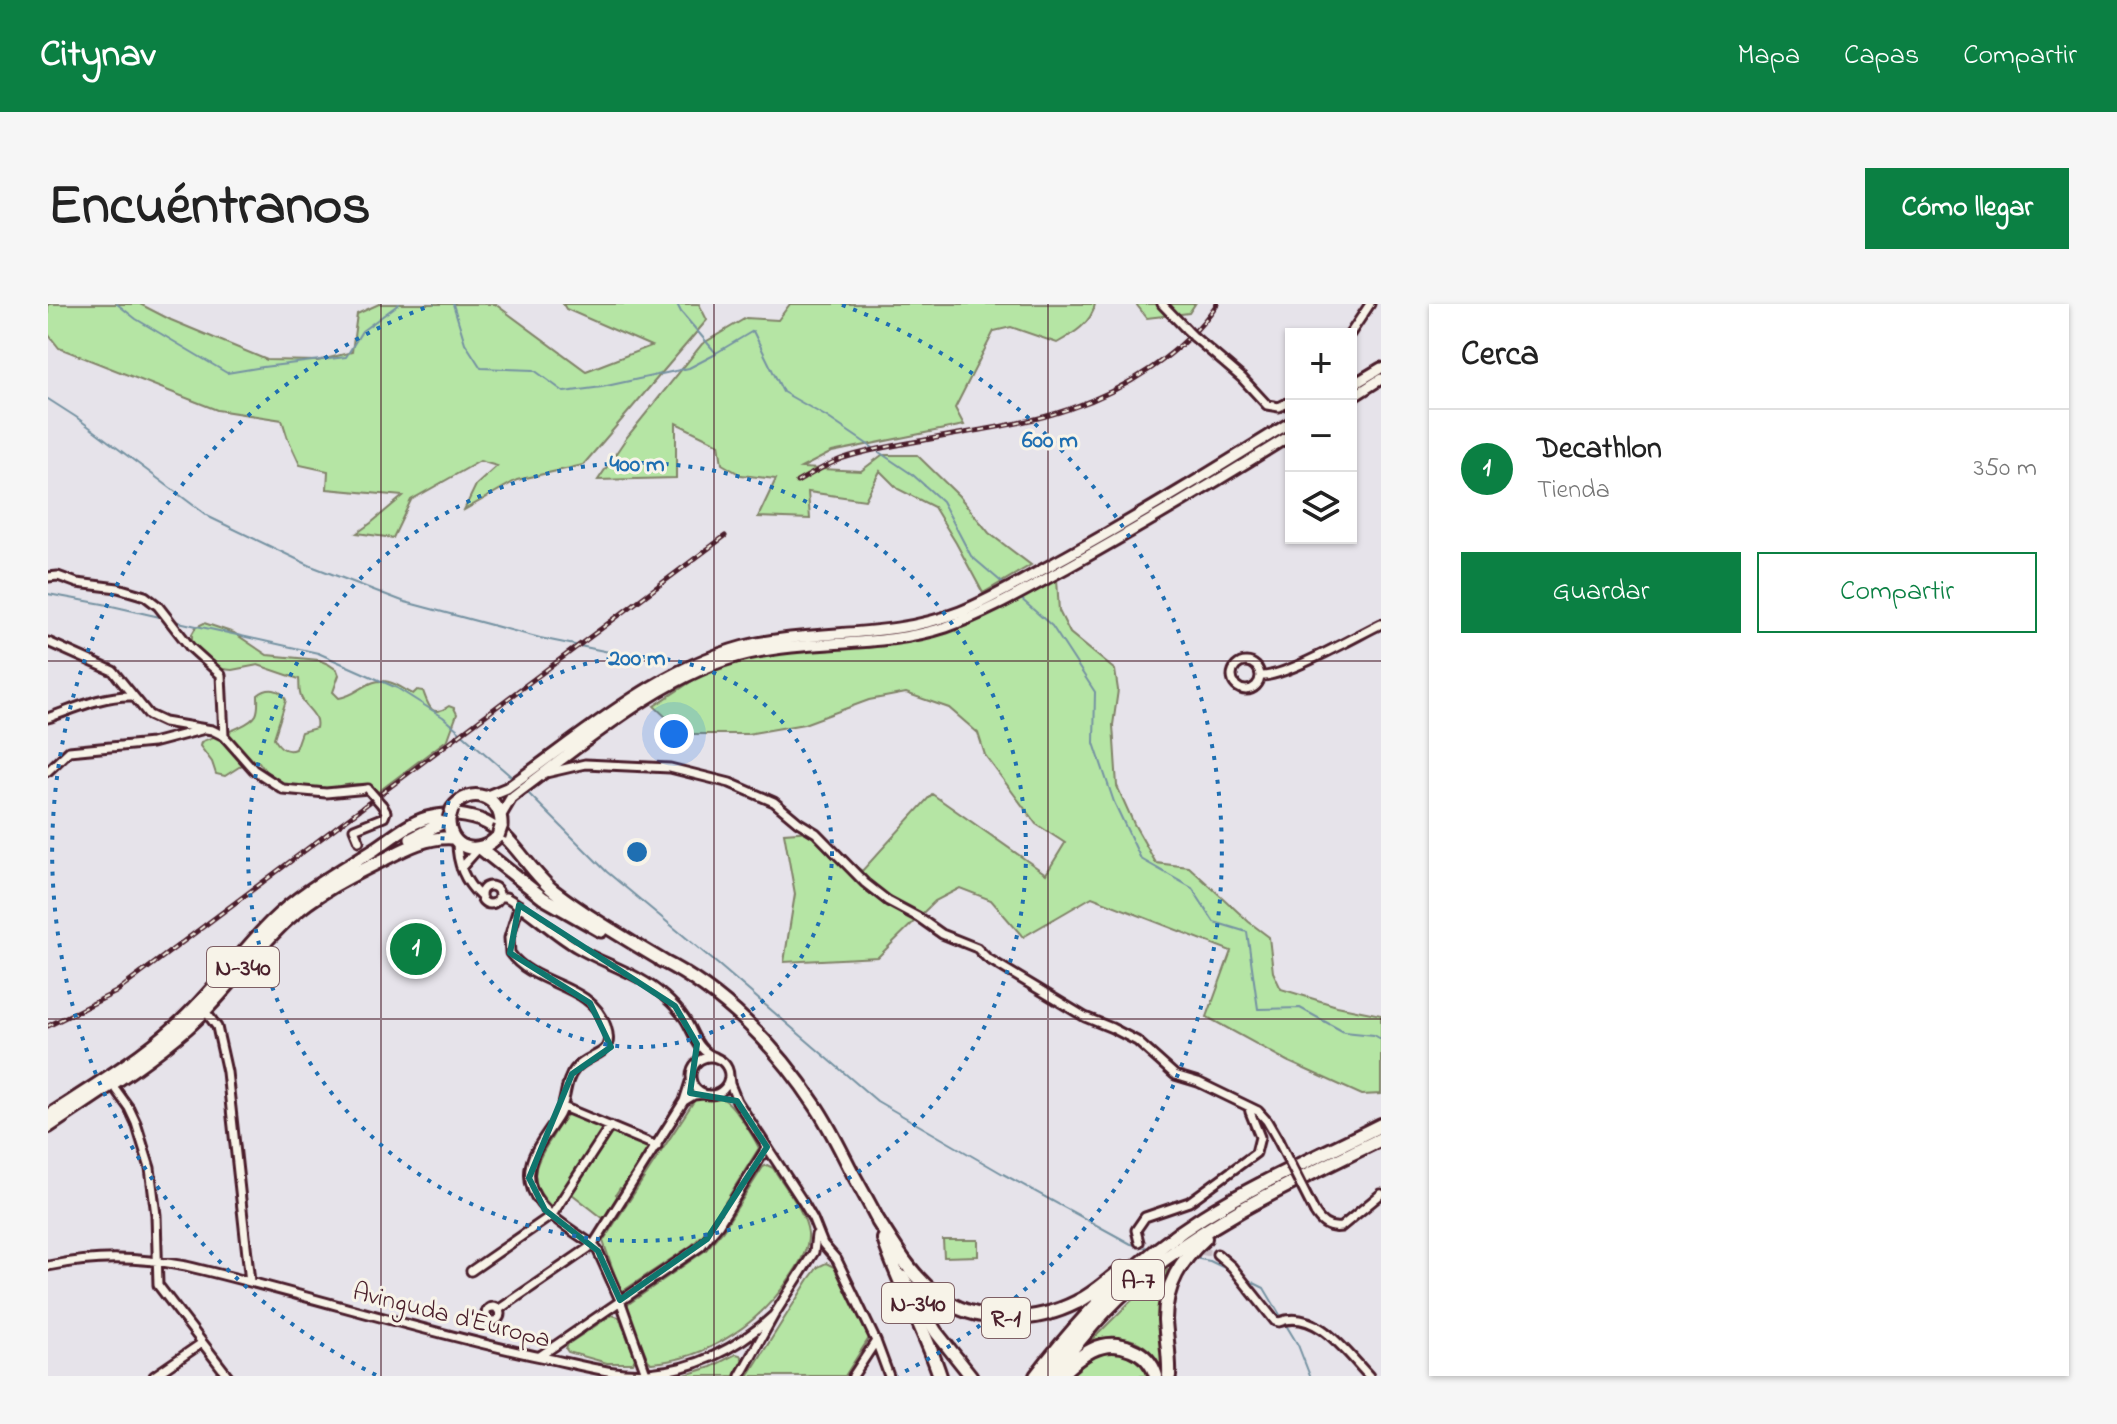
<!DOCTYPE html>
<html lang="es">
<head>
<meta charset="utf-8">
<style>
  :root { --surface:#fff; --page:#f6f6f6; --text:#222; --muted:#767676; --line:#e0e0e0; --accent:#0b8043 }
  body { margin:0; font-family:"Indie Flower",sans-serif; background:var(--page); color:var(--text) }
  .controls { position:absolute; right:24px; top:24px; display:grid; overflow:hidden; border-radius:0px; box-shadow:0 2px 6px #0004 }
  .controls button { width:72px; height:72px; display:grid; place-items:center; padding:0; border:0; border-bottom:2px solid var(--line); background:var(--surface); color:var(--text); font:40px sans-serif }
  .you { position:absolute; left:626px; top:430px; width:28px; height:28px; margin:-20px; border:6px solid #fff; border-radius:50%; background:#1a73e8; box-shadow:0 0 0 12px #1a73e833 }
  .badge { display:grid; place-items:center; width:52px; height:52px; border-radius:50%; background:var(--accent); color:#fff; font-size:26px; font-weight:700 }
  .pin { position:absolute; translate:-50% -50%; border:4px solid #fff; box-shadow:0 2px 8px #0006 }
  .list { margin:0; padding:0; list-style:none }
  h2 { display:flex; justify-content:space-between; align-items:center; height:104px; margin:0; padding:0 32px; font-size:34px }
  h2 small { font-size:26px; font-weight:400; color:var(--muted) }
  .list li { display:grid; grid-template-columns:52px 1fr auto; gap:24px; align-items:center; box-sizing:border-box; height:120px; padding:0 32px; border-top:2px solid var(--line) }
  .list b { display:block; font-size:30px; white-space:nowrap }
  .list p { margin:0; font-size:26px; white-space:nowrap; color:var(--muted) }
  .list em { font-size:26px; font-style:normal; color:var(--muted) }
  .actions { display:flex; gap:16px; padding:24px 32px }
  .actions a { flex:1; padding:18px 0; border:2px solid var(--accent); border-radius:0px; text-align:center; font-size:28px; color:var(--accent) }
  .actions .main { background:var(--accent); color:#fff }
  .icon { flex:none; width:44px; height:44px; fill:none; stroke:currentColor; stroke-width:2; stroke-linecap:round; stroke-linejoin:round }
  .map { position:relative; flex:none; width:1333px; height:1072px; overflow:hidden; border-radius:0px }
  header { display:flex; align-items:center; gap:48px; box-sizing:border-box; height:112px; padding:0 40px; background:var(--accent); color:#fff }
  header strong { font-size:38px }
  nav { display:flex; gap:44px; margin-inline-start:auto; font-size:28px }
  .intro { display:flex; align-items:center; justify-content:space-between; box-sizing:border-box; height:192px; padding:0 48px }
  h1 { margin:0; font-size:56px }
  .button { padding:20px 36px; border-radius:0px; background:var(--accent); color:#fff; font-size:28px; font-weight:700 }
  main { display:flex; gap:48px; padding:0 48px }
  aside { flex:1; background:var(--surface); border-radius:0px; box-shadow:0 2px 6px #0004 }
  .map>svg:first-child { display:block }
  .green { fill:#b5e5a4; stroke:#808268; stroke-width:2 }
  .lines { fill:none; stroke-linecap:round; stroke-linejoin:round }
  .stream { stroke:#7592a2; stroke-width:2 }
  .street-tunnel { stroke:#c7bcc4; stroke-width:7; stroke-dasharray:7 3.5; stroke-linecap:butt }
  .street-casing { stroke:#4a1f2b; stroke-width:13 }
  .secondary-casing { stroke:#4a1f2b; stroke-width:15 }
  .primary-casing { stroke:#4a1f2b; stroke-width:17 }
  .highway-casing { stroke:#4a1f2b; stroke-width:18 }
  .street { stroke:#f7f3e8; stroke-width:7 }
  .secondary { stroke:#f7f3e8; stroke-width:9 }
  .primary { stroke:#f7f3e8; stroke-width:11 }
  .highway { stroke:#f7f3e8; stroke-width:12 }
  .rail-casing { stroke:#4a1f2b; stroke-width:5 }
  .rail { stroke:#f7f3e8; stroke-width:2; stroke-dasharray:6; stroke-linecap:butt }
  .street-bridge-casing { stroke:#4a1f2b; stroke-width:13; stroke-linecap:butt }
  .primary-bridge-casing { stroke:#4a1f2b; stroke-width:17; stroke-linecap:butt }
  .street-bridge { stroke:#f7f3e8; stroke-width:7 }
  .primary-bridge { stroke:#f7f3e8; stroke-width:11 }
  .marked { fill:none; stroke:#0f766e; stroke-width:6; stroke-linejoin:round }
  .grid { fill:none; stroke:#4a1f2b; stroke-width:2; stroke-opacity:0.55 }
  .ring { fill:none; stroke:#1f6fb2; stroke-width:4; stroke-dasharray:4 8 }
  .labels { text-anchor:middle; stroke-width:6; stroke-linejoin:round; paint-order:stroke }
  .shield { fill:#f7f3e8; stroke:#7e5f64; stroke-width:2 }
  .shield-label { font-size:24px; font-weight:bold; fill:#4a1f2b }
  .street-label { font-size:26px; fill:#4a1f2b; stroke:#f7f3e8 }
  .centre { fill:#1f6fb2; stroke:#f7f3e8; stroke-width:4 }
  .ring-label { font-size:24px; text-anchor:middle; font-weight:bold; fill:#1f6fb2; stroke:#f7f3e8; stroke-width:6; stroke-linejoin:round; paint-order:stroke }
</style>
</head>
<body>
<header>
<strong>Citynav</strong>
<nav><a>Mapa</a><a>Capas</a><a>Compartir</a></nav>
</header>
<div class="intro"><h1>Encuéntranos</h1><a class="button">Cómo llegar</a></div>
<main>
<div class="map">
<svg width="1333" height="1072" viewBox="0 0 1333 1072">
  <rect width="100%" height="100%" fill="#e6e3ea"/>
  <filter id="ink" filterUnits="userSpaceOnUse"><feTurbulence type="fractalNoise" baseFrequency=".0125" numOctaves="2"/><feDisplacementMap in="SourceGraphic" scale="16" xChannelSelector="R" yChannelSelector="G"/><feConvolveMatrix kernelMatrix="1 2 1 2 8 2 1 2 1" color-interpolation-filters="sRGB"/></filter>
  <g filter="url(#ink)">
    <path class="green" d="M0,0H92L123,16L219,56L270,57L304,48L309,10L331,0H447L538,67L603,42L518,5L515,0H651L659,16L535,161L469,176L416,206L428,181L449,162L432,157L363,196L345,234L309,229L323,219L355,192L279,185L280,167L252,161L240,135L234,116L169,106L11,44L0,30Z
      M742,0H1047C1044,19 1025,30 1009,39L963,23L946,27L907,104L916,121L784,148L753,164L813,167L834,151H869L911,192L941,229L983,261L935,289L908,239L886,203L850,185L832,167L817,196L760,188L762,215L710,213L728,175L693,171L674,160L671,140L628,119V174L550,176L579,133L654,40L698,14L730,16Z
      M1088,0H1147L1141,9L1099,14Z
      M1009,275L1011,307L1022,329L1067,366L1070,386L1065,421L1069,482L1086,520L1108,559L1141,563L1201,618L1221,633L1225,668L1233,685L1289,702L1333,711V790L1314,791L1239,757L1159,713L1183,647L1044,593L975,633L943,596L912,584L887,597L830,653L736,658L747,590L736,529L764,527L814,567L884,490L998,570L1017,539L988,520L937,451L930,429L901,404L858,389L821,396L756,420L699,430H636L606,402L673,358L730,345L874,330Z
      M156,319L186,329L219,351L271,356L280,360L289,366L291,371L285,388L291,394C310,392 321,372 341,378C349,380 357,386 365,390L369,386L375,387C381,403 383,414 401,402L406,404L409,410L400,435L330,488C316,476 303,480 287,483C269,486 237,486 223,474C218,470 215,463 211,458L202,456L177,472L168,470L164,458L152,442L153,438C166,432 201,423 208,411C211,405 210,397 210,391C220,383 233,384 238,396L226,434C231,443 237,449 247,445L253,428L268,424C271,410 259,406 254,395C250,388 252,382 251,375L210,361L184,366L174,365L154,349L144,338V330L148,323Z
      M648,794C655,794 669,792 675,795C685,799 706,834 711,844L659,927L644,941L575,987L571,983L555,937Z
      M521,809L555,822L556,825L506,902L504,903C478,878 485,862 503,835C508,826 514,816 521,809Z
      M564,827L599,840L600,845L575,885L572,884L568,890L570,892L556,915L524,890Z
      M719,861L725,864C736,882 758,908 760,929C761,944 753,957 745,969C714,1018 661,1055 603,1059L600,1056L579,1005V1001L658,946L675,926L715,863Z
      M895,936H930V952L896,953Z
      M778,959L786,963L821,1034L797,1072H700L761,975L770,963Z
      M1119,965C1115,985 1110,1004 1110,1025L1115,1027L1116,1070C1103,1036 1076,1027 1043,1037L1083,997Z
      M564,1011L571,1013L587,1054L585,1059H559L520,1048L518,1045L520,1040Z
      M1065,1047C1082,1048 1095,1056 1102,1072H1021L1047,1052Z
      M688,1050L692,1051L695,1056L686,1072H634L663,1063Z"/>
    <g class="lines">
      <path class="stream" d="M69,0L88,15L179,69L215,63L298,53L314,27L351,0
        M405,0L417,39L433,64L486,66L516,88L554,83L641,64L668,50
        M629,0L633,8L668,49L705,27L735,88L779,113L865,171L894,197L923,252L957,281
        M0,95L28,113L161,213L263,262L357,298L492,334L576,351
        M0,290L55,300L116,314
        M971,293L1004,322L1047,388L1046,439L1066,498L1093,555L1144,584L1166,618L1199,628L1210,705L1252,704L1296,728L1326,731L1333,735
        M126,317L270,349L349,384L395,413L466,475
        M479,488L559,568L672,662L829,797L955,870L1083,940L1101,944
        M1146,954L1162,957L1185,968
        M1198,975L1216,984L1235,1016
        M1238,1021L1250,1041L1262,1072"/>
      <path class="street-tunnel" d="M1091,938L1111,945
        M1144,946L1169,950"/>
      <defs>
        <path id="street" d="M1114,0L1139,26
          M1302,30L1322,0
          M1145,32L1194,74L1219,101L1231,103L1243,97
          M0,273L10,272L29,279L70,284L97,292L110,302L142,343L173,371L176,432L206,466L235,485L278,489L320,485
          M0,338L65,367L101,411L116,418L164,426L176,432
          M1184 372a14 14 0 1 1 28 0a14 14 0 1 1-28 0Z
          M1212,372C1236,374 1308,332 1333,320
          M0,414C28,404 55,391 85,392
          M0,467L21,447L104,439L153,426
          M498,469L537,460L622,464L682,479L726,498L750,518L768,529L817,579L840,597L870,613L894,630L929,644L939,654L1037,713L1064,724L1089,737L1127,771L1150,778L1210,807L1219,817L1230,836
          M311,537L306,525L336,513L338,508L334,501
          M409,538C409,559 417,578 432,592
          M413,564L430,545
          M433 591a9 9 0 1 1 18 0a9 9 0 1 1-18 0Z
          M451,593H458L463,596C486,611 505,630 529,644C558,661 591,669 616,692C624,699 631,706 637,715C646,729 649,747 667,753
          M471,601L461,634L462,649C486,683 543,678 558,722C569,754 542,747 527,765C516,778 519,796 511,811C503,825 491,838 485,853C468,897 516,920 545,941L550,947L572,996L599,1072
          M161,712L169,723L179,768L202,978
          M643 772a19 19 0 1 1 38 0a19 19 0 1 1-38 0Z
          M681,772L682,780L689,797L755,898L765,915L775,940L789,956L828,1037L841,1072
          M642,778L636,797L646,791L655,790
          M68,786L81,804L88,819L102,864L108,911L110,981L180,1072
          M515,803L609,842
          M1267,909C1273,919 1281,925 1293,923L1333,890
          M1091,938L1088,926L1097,913L1141,898L1208,849L1212,833L1202,808L1201,803
          M1169,950L1184,963L1227,1017L1231,1018C1268,1004 1298,1048 1321,1072
          M0,962C50,952 88,953 138,962C257,990 374,1028 493,1053C529,1060 564,1072 601,1069C649,1065 691,1043 726,1011
          M423,967L504,911L562,822
          M438 1010a7 7 0 1 1 14 0a7 7 0 1 1-14 0Z
          M450,1006L545,941L636,797
          M492,1052L653,942L671,920L719,843
          M106,1072L154,1039
          M692,1072L726,1011L766,948L768,931
          M805,1072L828,1037"/>
        <path id="secondary" d="M1303,82L1333,64
          M1303,94L1333,75
          M437,493L459,484C536,430 614,359 709,339C778,325 842,335 912,308C949,293 984,271 1019,252C1095,210 1169,164 1243,118
          M453,511L463,494L472,487C539,437 619,368 700,350C765,335 834,344 898,323C941,308 979,285 1018,264C1094,222 1169,177 1243,131"/>
        <path id="primary" d="M404,505C422,480 455,492 453,523
          M363,535L401,515C400,545 431,554 450,532
          M432,544L495,594L553,627
          M612,656C675,687 729,743 767,801C782,823 793,847 805,870C815,888 825,906 834,924
          M0,812C43,784 90,756 129,721C164,690 190,651 223,618C253,588 291,568 327,545C344,534 359,520 379,514C396,509 415,510 432,516C465,529 479,566 506,587C541,614 580,636 618,659
          M0,823C47,791 96,761 139,724C176,692 203,649 239,616C267,590 302,572 337,555C358,544 381,532 405,534
          M855,973L888,1028L923,1072"/>
        <path id="highway" d="M830,917C845,940 858,963 878,982C918,1021 982,1022 1029,998C1046,990 1060,976 1075,965
          M836,935C851,982 877,1025 892,1072
          M988,1072C1035,1010 1089,955 1155,913C1211,878 1274,851 1333,821
          M1002,1072C1029,1039 1056,1004 1089,977C1162,915 1248,877 1333,835
          M1011,1072C1031,1052 1054,1032 1083,1045C1096,1050 1104,1059 1108,1072
          M1121,1072C1122,1053 1118,1034 1117,1016C1117,981 1133,956 1157,934"/>
      </defs>
      <use href="#street" class="street-casing"/>
      <use href="#secondary" class="secondary-casing"/>
      <use href="#primary" class="primary-casing"/>
      <use href="#highway" class="highway-casing"/>
      <use href="#street" class="street"/>
      <use href="#secondary" class="secondary"/>
      <use href="#primary" class="primary"/>
      <use href="#highway" class="highway"/>
      <defs>
        <path id="rail" d="M749,178C763,170 778,161 793,155C819,146 849,141 877,136C924,127 975,121 1021,105C1077,86 1135,50 1169,0
          M0,722L68,688L677,232"/>
      </defs>
      <use href="#rail" class="rail-casing"/>
      <use href="#rail" class="rail"/>
      <defs>
        <path id="street-bridge" d="M1139,26L1145,32
          M320,485L334,501
          M1230,836L1267,909"/>
        <path id="primary-bridge" d="M401,515L404,505
          M450,532L453,523"/>
      </defs>
      <use href="#street-bridge" class="street-bridge-casing"/>
      <use href="#primary-bridge" class="primary-bridge-casing"/>
      <use href="#street-bridge" class="street-bridge"/>
      <use href="#primary-bridge" class="primary-bridge"/>
    </g>
  </g>
  <path class="marked" d="M471,601L627,702L649,740L642,789L689,797L719,843L659,935L572,996L550,947L497,906L481,874L524,770L563,743L542,699L462,649Z"/>
  <path class="grid" d="M333,0V1072M666,0V1072M1000,0V1072M0,357H1333M0,715H1333"/>
  <g class="ring">
    <circle cx="589" cy="548" r="195"/>
    <circle cx="589" cy="548" r="389"/>
    <path d="M328 1071A584 584 0 0 1 384 1M794 1A584 584 0 0 1 850 1071"/>
  </g>
  <g class="labels">
    <g class="shield">
      <rect x="159" y="643" width="72" height="40" rx="6"/>
      <rect x="1064" y="956" width="52" height="40" rx="6"/>
      <rect x="834" y="979" width="72" height="40" rx="6"/>
      <rect x="934" y="994" width="48" height="40" rx="6"/>
    </g>
    <g class="shield-label">
      <text x="195" y="671">N-340</text>
      <text x="1090" y="984">A-7</text>
      <text x="870" y="1007">N-340</text>
      <text x="958" y="1022">R-1</text>
    </g>
    <g class="street-label">
      <text transform="translate(404 1010) rotate(14)" y="9">Avinguda d'Europa</text>
    </g>
  </g>
  <circle cx="589" cy="548" r="12" class="centre"/>
  <g class="ring-label">
    <text x="1002" y="143">600 m</text>
    <text x="589" y="167">400 m</text>
    <text x="589" y="361">200 m</text>
  </g>
</svg>
<div class="controls">
<button>+</button>
<button>−</button>
<button><svg class="icon" aria-label="layers" viewBox="0 0 24 24"><path d="M12 4l9 5-9 5-9-5zM3 14l9 5 9-5"/></svg></button>
</div>
<div class="you"></div>
<div class="pin badge" style="left:368px;top:645px">1</div>
</div>
<aside>
<h2>Cerca<small></small></h2>
<ul class="list">
<li><span class="badge">1</span><div><b>Decathlon</b><p>Tienda</p></div><em>350 m</em></li>
</ul>
<div class="actions"><a class="main">Guardar</a><a>Compartir</a></div>
</aside>
</main>
</body>
</html>
